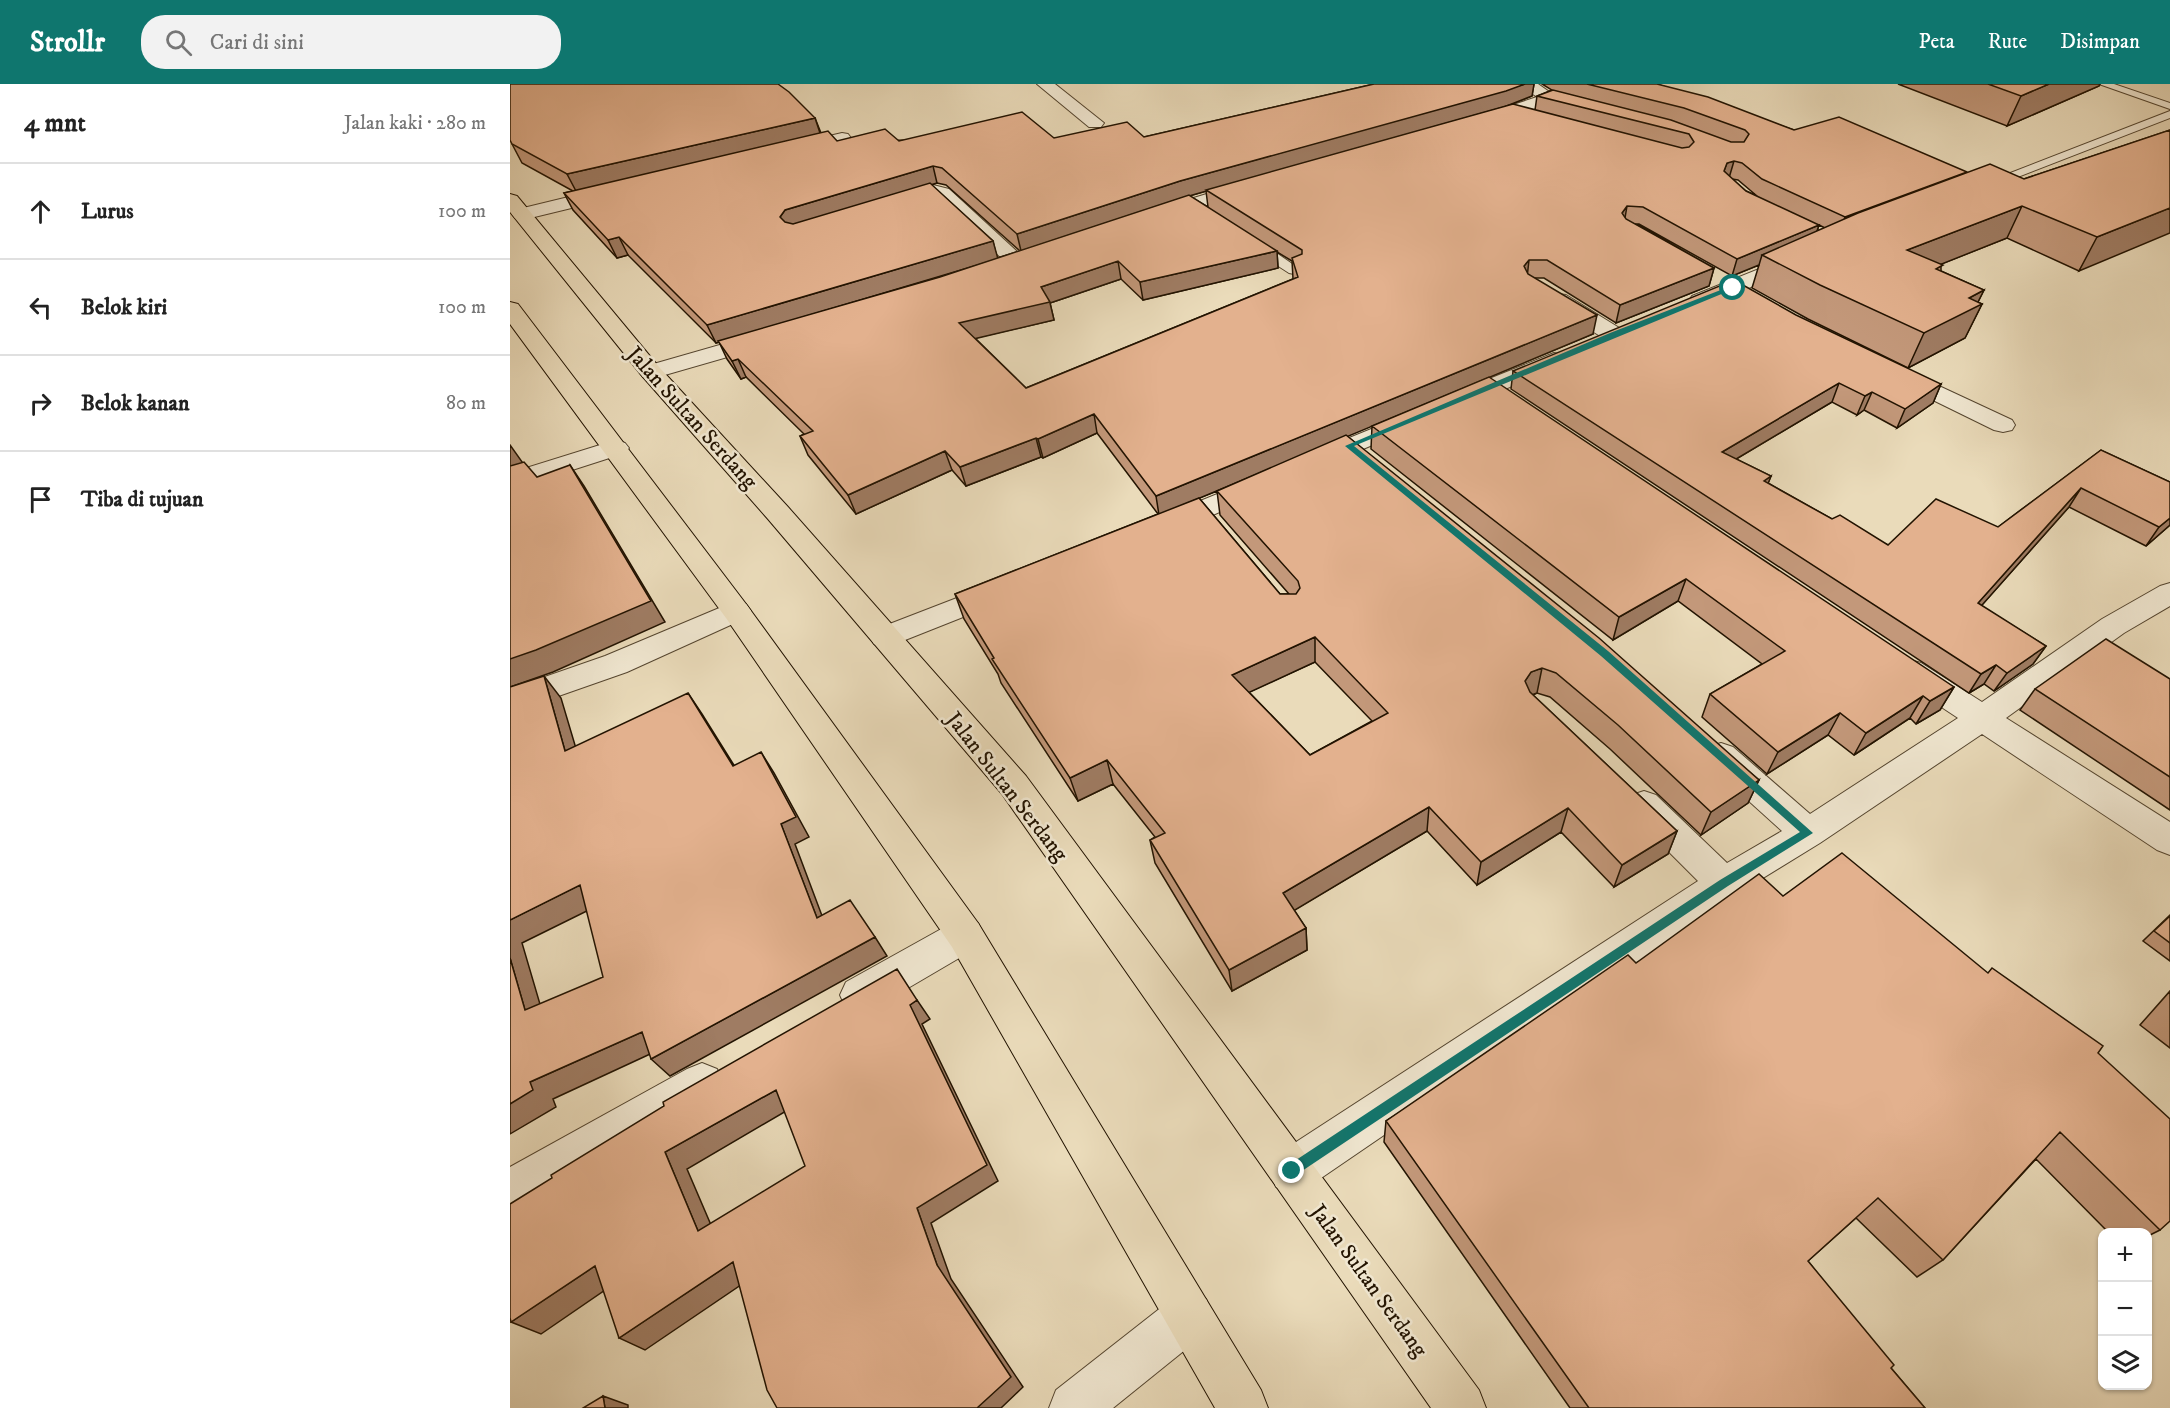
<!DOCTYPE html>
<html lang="id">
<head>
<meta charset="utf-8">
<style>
  :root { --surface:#fff; --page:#f2f2f2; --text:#222; --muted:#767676; --line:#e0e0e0; --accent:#0f766e }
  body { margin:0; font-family:"IM FELL DW Pica",serif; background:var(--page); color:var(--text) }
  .controls { position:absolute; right:18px; bottom:18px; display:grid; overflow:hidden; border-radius:12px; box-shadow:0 2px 4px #0004 }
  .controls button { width:54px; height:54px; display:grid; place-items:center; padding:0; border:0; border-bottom:2px solid var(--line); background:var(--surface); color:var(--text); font:30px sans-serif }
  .stop { position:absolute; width:18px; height:18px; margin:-14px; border:4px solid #0f766e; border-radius:50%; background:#fff }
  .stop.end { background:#0f766e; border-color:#fff; box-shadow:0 2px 6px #0008 }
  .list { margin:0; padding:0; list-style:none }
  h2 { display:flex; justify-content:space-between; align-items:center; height:78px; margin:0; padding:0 24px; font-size:26px }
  h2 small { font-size:20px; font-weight:400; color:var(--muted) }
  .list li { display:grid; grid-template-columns:39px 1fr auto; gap:18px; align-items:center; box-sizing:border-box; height:96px; padding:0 24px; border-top:2px solid var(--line) }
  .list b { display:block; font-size:22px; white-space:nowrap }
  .list em { font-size:20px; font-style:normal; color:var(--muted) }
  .icon { flex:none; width:33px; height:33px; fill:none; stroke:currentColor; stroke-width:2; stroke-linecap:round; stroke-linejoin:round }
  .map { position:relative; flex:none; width:1660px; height:1324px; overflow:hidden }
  header { display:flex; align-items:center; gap:36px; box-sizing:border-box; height:84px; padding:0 30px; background:var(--accent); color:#fff }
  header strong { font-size:28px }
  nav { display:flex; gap:33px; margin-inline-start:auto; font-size:21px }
  .search { width:420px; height:54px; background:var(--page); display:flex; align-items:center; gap:15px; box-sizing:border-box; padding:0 21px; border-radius:24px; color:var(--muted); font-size:22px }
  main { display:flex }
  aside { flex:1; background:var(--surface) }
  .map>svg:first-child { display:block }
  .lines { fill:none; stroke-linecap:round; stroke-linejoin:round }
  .service-casing { stroke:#54452f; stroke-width:2 }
  .minor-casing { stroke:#54452f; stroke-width:2 }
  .trunk-casing { stroke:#221301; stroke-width:2 }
  .service { fill:#f1e8d2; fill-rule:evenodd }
  .minor { fill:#f1e8d2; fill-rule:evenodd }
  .trunk { fill:#eadbba; fill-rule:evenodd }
  .wall { fill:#c3987a; stroke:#221301; stroke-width:1.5; fill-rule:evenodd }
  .shaded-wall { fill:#9f7c63; stroke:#221301; stroke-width:1.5 }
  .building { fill:#e3b18e; stroke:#221301; stroke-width:1.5; fill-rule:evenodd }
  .route { fill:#0f766e }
  .labels { text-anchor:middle; stroke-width:5; stroke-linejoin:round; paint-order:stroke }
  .street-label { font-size:22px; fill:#221301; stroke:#f1e8d2 }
</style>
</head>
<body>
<header>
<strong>Strollr</strong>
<div class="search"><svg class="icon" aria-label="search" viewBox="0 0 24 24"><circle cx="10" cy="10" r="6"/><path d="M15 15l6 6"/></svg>Cari di sini</div>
<nav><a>Peta</a><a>Rute</a><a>Disimpan</a></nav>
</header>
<main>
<aside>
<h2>4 mnt<small>Jalan kaki · 280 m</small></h2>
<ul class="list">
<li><svg class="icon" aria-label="ahead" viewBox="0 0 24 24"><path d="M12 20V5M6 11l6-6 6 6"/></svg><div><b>Lurus</b></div><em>100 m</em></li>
<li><svg class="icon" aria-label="left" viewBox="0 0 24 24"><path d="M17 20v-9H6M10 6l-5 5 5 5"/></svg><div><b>Belok kiri</b></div><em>100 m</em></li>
<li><svg class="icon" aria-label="right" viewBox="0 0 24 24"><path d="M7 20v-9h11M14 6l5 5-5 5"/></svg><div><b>Belok kanan</b></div><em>80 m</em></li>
<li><svg class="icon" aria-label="arrive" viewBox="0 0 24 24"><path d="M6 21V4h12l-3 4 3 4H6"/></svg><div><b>Tiba di tujuan</b></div></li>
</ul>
</aside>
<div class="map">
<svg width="1660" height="1324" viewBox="0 0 1660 1324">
  <rect width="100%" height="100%" fill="#eadbba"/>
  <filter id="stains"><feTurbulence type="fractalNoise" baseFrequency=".00333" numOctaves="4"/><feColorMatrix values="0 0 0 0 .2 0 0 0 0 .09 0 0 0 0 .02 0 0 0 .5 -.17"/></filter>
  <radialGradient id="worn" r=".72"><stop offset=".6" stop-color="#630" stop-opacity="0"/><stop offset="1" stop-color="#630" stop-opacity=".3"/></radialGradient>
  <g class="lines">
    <defs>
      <path id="service" d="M1589,0H1604L1660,19V25Z
        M1660,27V34L1482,103L1478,104L1472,100Z
        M744,156L749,157L791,186L784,190L779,189L739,163L738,160Z"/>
      <path id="minor" d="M527,0H545L594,39L591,43H579Z
        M1009,0H1028L1048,14L1046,17L979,41H967L964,37L967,33L1027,13Z
        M332,49L338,50L341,54L338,58L282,71L276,70L273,66L276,62Z
        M739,97L746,99L748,103L746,107L645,138L638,136L635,132L638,128Z
        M423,101L439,105L514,174L517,178L514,182L507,184L500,182L426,113L385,125L378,123L375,119L378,115Z
        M104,102L111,104L113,108L111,112L12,136L5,134L2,130L5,126Z
        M1286,170L1293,172L1296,176L1293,180L1198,222L1190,223L1182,222L1179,217L1182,212Z
        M1048,210L1056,211L1111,245L1114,250L1111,255L1103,257L1095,255L1040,221L1037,216L1040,211Z
        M255,248L263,250L266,255L263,260L141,295L133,293L129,288L133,283Z
        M1044,269L1052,271L1056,276L1052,281L957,321L948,323L939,321L936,316L939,311Z
        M1386,282L1502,336L1505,341L1502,346L1493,348L1484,346L1378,294L1374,289L1378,284Z
        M903,328L912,330L915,335L912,340L813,382L804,385L795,382L791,377L795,372Z
        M106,356L115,359L119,364L115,369L0,406V389Z
        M749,393L758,395L762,401L758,407L666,447L656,450L646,447L642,441L646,435Z
        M491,497L501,500L506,507L501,514L375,564L364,560L360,553L364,546Z
        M1660,499V522L1614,549L1496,634L1660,738V771L1647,766L1472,650L1310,759L1227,810L798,1103L782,1109L766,1103L760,1087L766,1071L1188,797L1122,731L1117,721L1122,711L1134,707L1146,711L1217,779L1272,747L1199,681L1194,672L1199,663L1211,659L1223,663L1300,730L1448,634L1389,595L1384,587L1389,579L1400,576L1411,579L1472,618L1592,535L1650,502Z
        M226,517L236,520L241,527L236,534L117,588L0,629V605L95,572Z
        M455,834L468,839L474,851L468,863L364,924L350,929L336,924L330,911L336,898L442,839Z
        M192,979L207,985L213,999L207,1013L16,1123L0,1129V1083L177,985Z
        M679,1208L696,1215L703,1232L696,1249L603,1324H539L546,1306L662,1215Z"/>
      <path id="trunk" d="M0,110L7,112L149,283L278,423L516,692L969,1306L976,1324H921L492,710L258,435L133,293L0,128Z
        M0,218L8,220L236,520L468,839L751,1306L758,1324H705L442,863L216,534L0,240Z"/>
    </defs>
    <use href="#service" class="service-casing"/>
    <use href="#minor" class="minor-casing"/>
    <use href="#trunk" class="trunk-casing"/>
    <use href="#service" class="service"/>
    <use href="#minor" class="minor"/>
    <use href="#trunk" class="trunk"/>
  </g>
  <path class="wall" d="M864,0H1024L1022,12L996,22L1025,26L1027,12L1042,6L1032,0H1147L1284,46L1456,89L1514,95L1660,46L1569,187L1497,154L1431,180V187L1474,206L1468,218L1472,220L1455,254L1398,284L1298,235L1242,204L1249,181L1222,192L1129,140H1126L1204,184L1199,202L1106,239L1034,194H1025L1083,250L837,352L1249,696L1238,719L1191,751L1100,665L1040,613L1027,609L1023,611L1167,747L1158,770L1104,803L1051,748L967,801L917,747L784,826L796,844L797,866L722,907L645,779L640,756L645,753L603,700L568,717L491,599L488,590L454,535L445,510L648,430L587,349L533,374L531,373L456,402L442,386L346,430L298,371L290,352L294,350L236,293L231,295L217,275L209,258L206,259L118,171L107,174L63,126L54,109L63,107L12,79L2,60L305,34L311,49L327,57L634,53ZM1222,95L1228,96L1247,112L1236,107ZM427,99L436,101L510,167L487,174L483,157L421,101ZM696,107L698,123L679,112ZM1309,141L1315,144L1307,147ZM767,168L782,177L783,195L516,304L465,254L544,236L540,219L611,195L633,216L768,184ZM466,182L430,193L341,219ZM707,407L710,431L779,510H770L689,414ZM805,578L862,637L800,671L739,608Z
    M1388,0H1590L1589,2L1497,42Z
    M1003,287L1431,300L1423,319L1387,344L1354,326L1347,331L1322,318L1226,375L1261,392L1258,399L1322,435L1378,461L1488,443L1591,366L1660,398V441L1636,462L1559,423L1471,522L1536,562L1523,580L1484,607L1474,600L1459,609L1001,305Z
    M862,342L1444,603L1430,626L1406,640L1400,634L1344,671L1318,651L1257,690L1192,633L1200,610L1252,580L1168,517L1103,556L861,365Z
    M1660,595V726L1510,626L1525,605Z
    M1273,812L1477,889L1588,969L1650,1146L1638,1152V1149H1599L1526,1075L1433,1176L1407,1193L1346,1134L1298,1177L1381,1284L1415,1324H1060L874,1058L876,1037L1126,879Z
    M1660,831V877L1633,857Z
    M1660,907V964L1630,941Z"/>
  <path class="shaded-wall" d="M1015,0H1024L1022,12L994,23L672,114L511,167L507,150L670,97Z
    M1539,0H1590L1589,2L1497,42L1511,12Z
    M305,34L311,52L67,109L57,90Z
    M1224,77L1219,94L1214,87L1217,79Z
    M423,82L427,99L281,143L277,150L270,133L275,126Z
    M1457,88L1329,151L1335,133Z
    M1117,122L1114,140L1112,129Z
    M1512,122L1497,154L1384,199L1397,166Z
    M1660,124V149L1569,187L1587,153Z
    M1309,141L1303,159L1252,171L1249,181L1222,192L1227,175Z
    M109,153L118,171L107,174L98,156Z
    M483,157L488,175L206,259L197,241Z
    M767,167L768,184L633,216L630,198Z
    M1019,176L1017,194L1014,182Z
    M608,177L611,195L540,219L544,236L455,257L449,239L531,203Z
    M1204,184L1199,202L1106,239L1110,221Z
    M1474,206L1466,222L1472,220L1455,254L1398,284L1414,249L1459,214Z
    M1087,231L1083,250L649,431L646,412Z
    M228,275L236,293L231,295L222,277Z
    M1329,299L1322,318L1206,387L1212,368Z
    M1431,300L1423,319L1387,344L1395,325Z
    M1362,308L1354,326L1347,331L1355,312Z
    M584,330L587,349L533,374L528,355Z
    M526,354L531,373L456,402L450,383Z
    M0,361L15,382L0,387Z
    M435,367L442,386L346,430L338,411Z
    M60,381L74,402L155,538L43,588L0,603V575Z
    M1261,392L1254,410V397Z
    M1571,404L1559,423L1457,538L1468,519Z
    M1660,434V441L1636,462L1649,443Z
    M1176,495L1168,517L1103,556L1109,533Z
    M805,553V578L725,615L722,591Z
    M1536,562L1523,580L1484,607L1497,589Z
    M1486,581L1474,600L1459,609L1471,590Z
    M1032,584L1027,609L1016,613L1015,597L1021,588Z
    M34,592L51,614L73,688L55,667Z
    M1444,603L1430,626L1406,640L1420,617Z
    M178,609L192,630L237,702L223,682Z
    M1413,612L1400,634L1344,671L1356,649Z
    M1330,629L1318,651L1257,690L1268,668Z
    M251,668L264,689L299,753L285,760L320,853L307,834L271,740Z
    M597,676L603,700L568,717L560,694Z
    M1249,696L1238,719L1191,751L1201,728Z
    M919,723L917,747L775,832L773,809Z
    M1058,724L1051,748L967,801L971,778Z
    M1167,747L1158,770L1104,803L1112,781Z
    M70,801L89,821L12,859L37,944L15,926L0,874V836Z
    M796,844L797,866L722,907L719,886Z
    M365,853L377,872L160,992L141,975Z
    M407,916L420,935L412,940L488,1097L421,1139L441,1195L513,1303L491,1324H467L427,1181L407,1124L400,921Z
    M132,948L151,965L43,1015L46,1023L0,1050V1020L20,998Z
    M266,1006L283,1023L177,1085L210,1162L188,1147L155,1068Z
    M223,1178L244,1192L135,1266L109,1254Z
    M85,1182L111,1195L31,1250L1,1238Z
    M93,1312L118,1321V1324H95Z"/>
  <path class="building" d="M0,0H268L279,8L305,34L57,90L2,60L0,56Z
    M864,0H1015L996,7L670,97L507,150L432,84L423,82L275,126L270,133L275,138L283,140L420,99L483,157L197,241L109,153L98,156L54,109L318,47L327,57L375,45L389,57L512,28L544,54L617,38L634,53Z
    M1077,0H1147L1198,13L1284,46L1329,33L1457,88L1335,133L1252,95L1232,79L1224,77L1217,79L1214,87L1236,107L1309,141L1227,175L1133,123L1117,122L1112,129L1116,135L1204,184L1110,221L1037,176H1019L1014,182L1018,190L1087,231L646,412L584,330L528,355L526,354L450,383L435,367L338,411L290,352L303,347L228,275L222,277L208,257L430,193L679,111L767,167L630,198L608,177L531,203L540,218L449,239L516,304L788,193L782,174L792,170V166L696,106L1003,20L1172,64L1179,63L1184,58L1179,50L1027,12L1043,6L1161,36L1221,58H1234L1239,50L1235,46L1174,24Z
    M1478,0H1539L1511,12Z
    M1660,46V124L1587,153L1512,122L1397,166L1433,181L1426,185L1474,206L1459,214L1472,220L1414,249L1310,201L1252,171L1348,129L1480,80L1514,95Z
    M1224,196L1286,231L1431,300L1395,325L1362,308L1355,312L1329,299L1212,368L1261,392L1254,397L1322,435L1330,431L1378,461L1426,415L1488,443L1591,366L1660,398V434L1649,443L1571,404L1468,519L1536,562L1497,589L1486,581L1471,590L1003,287Z
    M979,293L1444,603L1420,617L1413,612L1356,649L1330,629L1268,668L1200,610L1275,567L1176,495L1109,533L862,342Z
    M836,351L1089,554L1249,696L1201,728L1108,641L1046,589L1032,584L1021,588L1015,597L1020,608L1167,747L1112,781L1058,724L971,778L919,723L773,809L796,844L719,886L640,756L655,749L597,676L560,694L482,575L484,574L445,510L689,414L770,510H786L790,504L788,497L707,407ZM805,553L878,629L800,671L722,591Z
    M14,378L27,393L60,381L141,517L26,566L0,575V382Z
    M1596,555L1660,595V693L1525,605Z
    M34,592L55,667L178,609L223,682L251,668L286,733L271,740L307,834L340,816L365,853L141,975L132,948L20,998L23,1006L0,1020V874L15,926L93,893L70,801L0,836V603Z
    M1332,769L1478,889L1482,884L1593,962L1588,969L1660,1035V1137L1650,1146L1550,1048L1433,1176L1368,1114L1298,1177L1384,1281L1381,1284L1415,1324H1079L876,1037L1118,871L1126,879L1249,790L1273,812Z
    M1660,832V859L1644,847Z
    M387,885L407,916L400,921L477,1081L407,1124L427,1181L501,1293L467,1324H267L257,1306L223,1178L109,1254L85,1182L1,1238L0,1234V1120L42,1094L41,1091L154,1022L153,1018ZM266,1006L295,1082L188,1147L155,1068Z
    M93,1312L95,1324H73Z"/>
  <path class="route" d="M1221,202L1226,204L844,362L1098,567L1303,749L1218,802L786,1091L782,1093L777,1091L775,1087L777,1082L1210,796L1290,748L1091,572L835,362L1100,249Z"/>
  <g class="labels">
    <g class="street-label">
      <text transform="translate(183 333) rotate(48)" y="8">Jalan Sultan Serdang</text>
      <text transform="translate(498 702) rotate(52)" y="8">Jalan Sultan Serdang</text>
      <text transform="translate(860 1196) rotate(54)" y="8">Jalan Sultan Serdang</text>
    </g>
  </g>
  <rect width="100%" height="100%" filter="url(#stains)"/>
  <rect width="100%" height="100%" fill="url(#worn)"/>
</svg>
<div class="controls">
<button>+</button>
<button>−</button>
<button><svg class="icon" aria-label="layers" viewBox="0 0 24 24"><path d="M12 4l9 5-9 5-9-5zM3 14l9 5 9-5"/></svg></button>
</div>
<div class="stop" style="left:1223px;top:204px"></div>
<div class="stop end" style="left:782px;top:1087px"></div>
</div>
</main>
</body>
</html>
